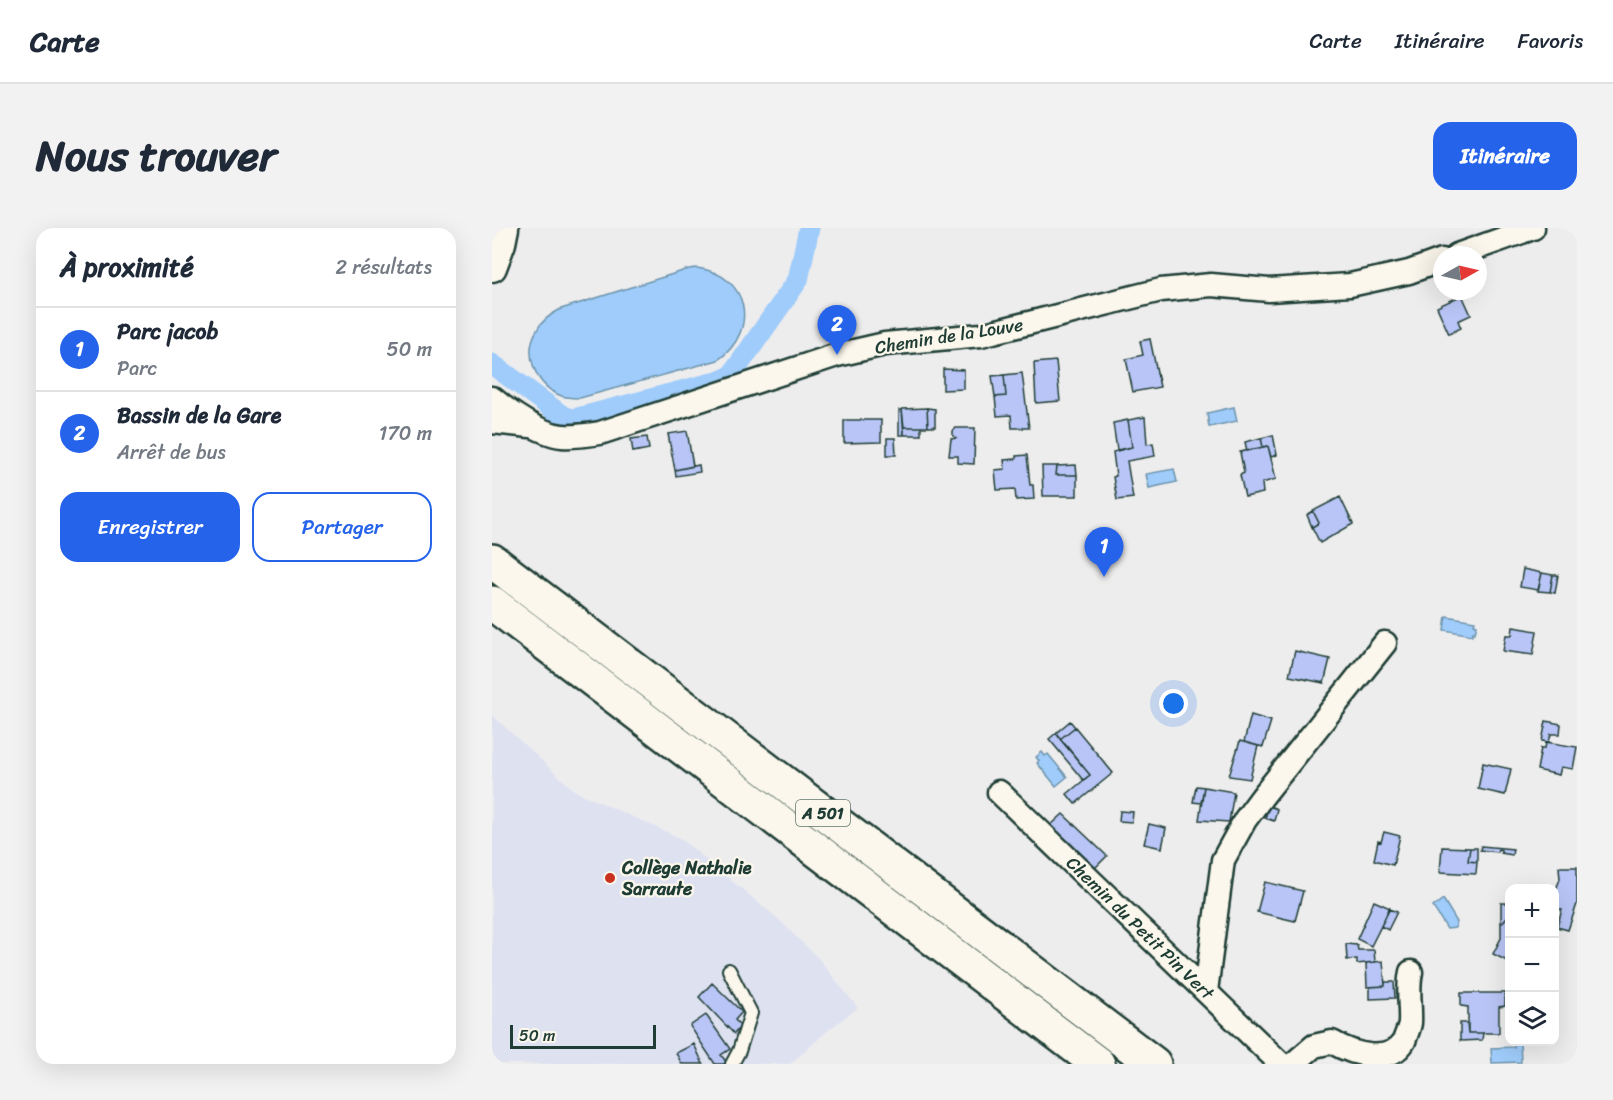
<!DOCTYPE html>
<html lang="fr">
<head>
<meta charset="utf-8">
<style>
  :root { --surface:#fff; --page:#f2f2f3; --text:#1f2937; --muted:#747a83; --line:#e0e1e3; --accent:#2563eb }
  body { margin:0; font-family:Sriracha,sans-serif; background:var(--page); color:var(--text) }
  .controls { position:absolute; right:18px; bottom:18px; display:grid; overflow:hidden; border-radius:12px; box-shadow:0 6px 24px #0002 }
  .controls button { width:54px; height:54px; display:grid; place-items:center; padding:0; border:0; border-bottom:2px solid var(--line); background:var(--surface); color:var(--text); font:30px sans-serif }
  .compass { position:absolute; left:941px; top:18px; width:54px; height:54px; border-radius:50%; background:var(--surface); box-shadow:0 6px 24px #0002; rotate:82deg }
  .scale { position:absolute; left:18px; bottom:15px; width:146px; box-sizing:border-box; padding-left:6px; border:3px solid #1f3d34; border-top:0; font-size:16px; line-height:21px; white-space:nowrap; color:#1f3d34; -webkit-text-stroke:4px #fbf7ec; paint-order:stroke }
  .you { position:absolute; left:682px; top:476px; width:21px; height:21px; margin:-15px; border:4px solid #fff; border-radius:50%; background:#1a73e8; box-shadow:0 0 0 9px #1a73e833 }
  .badge { display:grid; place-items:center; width:39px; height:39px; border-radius:50%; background:var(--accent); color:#fff; font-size:20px; font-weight:700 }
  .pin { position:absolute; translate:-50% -50px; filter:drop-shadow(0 2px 3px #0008) }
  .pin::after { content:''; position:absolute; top:32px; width:21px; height:18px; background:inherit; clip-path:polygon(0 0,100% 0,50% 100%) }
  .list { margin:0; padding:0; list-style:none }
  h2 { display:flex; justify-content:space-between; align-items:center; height:78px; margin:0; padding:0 24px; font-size:26px }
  h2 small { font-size:20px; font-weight:400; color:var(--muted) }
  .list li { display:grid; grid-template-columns:39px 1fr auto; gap:18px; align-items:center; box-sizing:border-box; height:84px; padding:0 24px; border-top:2px solid var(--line) }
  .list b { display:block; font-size:22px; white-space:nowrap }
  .list p { margin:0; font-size:20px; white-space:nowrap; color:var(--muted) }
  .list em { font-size:20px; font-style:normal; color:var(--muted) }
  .actions { display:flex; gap:12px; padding:18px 24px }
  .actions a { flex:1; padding:14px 0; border:2px solid var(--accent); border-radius:18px; text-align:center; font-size:21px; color:var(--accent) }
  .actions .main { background:var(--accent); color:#fff }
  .icon { flex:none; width:33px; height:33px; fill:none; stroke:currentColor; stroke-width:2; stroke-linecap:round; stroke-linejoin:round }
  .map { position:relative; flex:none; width:1085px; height:836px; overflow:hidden; border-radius:18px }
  header { display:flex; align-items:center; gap:36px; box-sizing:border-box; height:84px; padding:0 30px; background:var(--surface); border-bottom:2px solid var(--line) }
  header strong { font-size:28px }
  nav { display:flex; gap:33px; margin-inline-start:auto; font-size:21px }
  .intro { display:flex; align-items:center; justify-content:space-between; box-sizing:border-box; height:144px; padding:0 36px }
  h1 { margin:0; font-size:42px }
  .button { padding:15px 27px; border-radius:18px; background:var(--accent); color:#fff; font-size:21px; font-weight:700 }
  main { display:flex; gap:36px; padding:0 36px }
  aside { flex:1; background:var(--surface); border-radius:18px; box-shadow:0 6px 24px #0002 }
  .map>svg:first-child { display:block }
  .built { fill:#dee1f0 }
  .water { fill:#9fccfa; stroke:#6c93ab; stroke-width:1.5 }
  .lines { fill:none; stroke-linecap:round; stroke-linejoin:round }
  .canal { stroke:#9fccfa; stroke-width:21 }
  .building { fill:#b9c5f6; stroke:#1f3d34; stroke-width:1.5 }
  .service-casing { stroke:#1f3d34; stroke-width:16 }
  .minor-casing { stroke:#1f3d34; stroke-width:27 }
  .tertiary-casing { stroke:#1f3d34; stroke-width:33 }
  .motorway-casing { stroke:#1f3d34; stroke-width:38 }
  .service { stroke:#fbf7ec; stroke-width:12 }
  .minor { stroke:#fbf7ec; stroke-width:22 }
  .tertiary { stroke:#fbf7ec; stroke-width:28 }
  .motorway { stroke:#fbf7ec; stroke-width:33 }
  .poi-dot { fill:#c8321e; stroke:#fbf7ec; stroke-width:2 }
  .labels { text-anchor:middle; stroke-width:4.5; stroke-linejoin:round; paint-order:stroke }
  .shield { fill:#fbf7ec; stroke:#61756b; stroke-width:1.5 }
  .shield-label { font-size:16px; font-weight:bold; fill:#1f3d34 }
  .street-label { font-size:18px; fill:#1f3d34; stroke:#fbf7ec }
  .poi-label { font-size:18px; font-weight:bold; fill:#1f3d34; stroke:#fbf7ec; text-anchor:start }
</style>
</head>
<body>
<header>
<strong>Carte</strong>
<nav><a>Carte</a><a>Itinéraire</a><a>Favoris</a></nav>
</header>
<div class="intro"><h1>Nous trouver</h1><a class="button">Itinéraire</a></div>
<main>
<aside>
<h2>À proximité<small>2 résultats</small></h2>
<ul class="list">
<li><span class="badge">1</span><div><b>Parc jacob</b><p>Parc</p></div><em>50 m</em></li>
<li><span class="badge">2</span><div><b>Bassin de la Gare</b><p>Arrêt de bus</p></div><em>170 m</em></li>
</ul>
<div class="actions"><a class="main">Enregistrer</a><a>Partager</a></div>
</aside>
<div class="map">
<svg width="1085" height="836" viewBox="0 0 1085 836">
  <rect width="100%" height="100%" fill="#eeedee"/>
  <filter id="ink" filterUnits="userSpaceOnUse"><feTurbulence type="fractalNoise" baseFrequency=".0167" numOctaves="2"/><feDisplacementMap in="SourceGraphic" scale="12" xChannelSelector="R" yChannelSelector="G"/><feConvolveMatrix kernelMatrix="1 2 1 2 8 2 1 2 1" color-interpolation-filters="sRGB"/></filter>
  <g filter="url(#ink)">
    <path class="built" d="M0,487L83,563L188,610L284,689L327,731L366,780L339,800L298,836H0Z"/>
    <path class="water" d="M205,40C258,47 267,103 226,132L88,170C81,170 72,170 65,166C43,155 31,125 45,102C50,92 59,86 69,81L197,41Z
      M742,179L745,193L717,199L715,185Z
      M682,241L685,254L657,260L654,246Z
      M954,388L983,393L982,396L985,397L983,405L981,404L980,407L952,402Z
      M550,524L553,528L556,526L575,549L564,558L545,535L547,533L544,529Z
      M951,671L965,694L963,700L955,701L941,679Z
      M1022,814H1028L1029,834L1000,835L999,820L1022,819Z"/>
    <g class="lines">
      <path class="canal" d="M0,136L72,189L82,191L228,153L239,148L306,52L317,0"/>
    </g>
    <path class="building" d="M970,67L979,87L966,93L969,100L957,106L945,79Z
      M658,111L668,159L641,164L634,131L651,127L648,113Z
      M564,133L568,173L544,175L542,135Z
      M451,141L472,142V161L451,162Z
      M530,145L537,200H520L519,187L505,188L503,169L514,168L512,147Z
      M512,147L514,168L503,169L500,148Z
      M435,180L436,199H412L410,181Z
      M435,180L443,181V199H436Z
      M407,182H410L412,207H407Z
      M653,189L655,216L661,215L663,228L635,233L641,270L625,272L621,249L624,248L621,224L640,219L636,192Z
      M352,192H389V214L352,215Z
      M636,192L640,219L625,222L621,195Z
      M412,199H429V207H412Z
      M464,200H483L482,236L466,235V228H457L459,211L464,210L461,208V203Z
      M195,203L201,238L183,242L176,206Z
      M781,207L785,227L779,229L776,218L771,219L769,210Z
      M155,209L157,221L141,224L139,211Z
      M395,210H403L404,227H395Z
      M769,210L771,219L755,223L753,214Z
      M776,218L784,251L770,255L771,265L753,269L748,247L752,245L748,224Z
      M535,227L538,257H541L542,271L524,272L523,261L505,262L503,242L513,241L512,232L524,231V228Z
      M207,237L208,244L184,248L183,242Z
      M584,237L585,247H564L565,238Z
      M550,238H565L564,247H585V268H551Z
      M848,269L861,296L828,315L820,299L827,295L821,283Z
      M821,283L827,295L820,299L815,287Z
      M1031,341L1050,345L1046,362L1028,359Z
      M1050,345L1061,347L1058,364L1046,363Z
      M1061,347H1066L1063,365L1058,364Z
      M1021,399L1045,403L1041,427L1011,423L1014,407H1020Z
      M803,423L838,431L832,455L797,448Z
      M759,487L779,493L771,519L752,514Z
      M578,493L583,499L568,511L564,505Z
      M1054,493L1069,496L1068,506H1059L1057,514L1050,513Z
      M583,499L621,545L583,576L575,566L598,547L568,511Z
      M564,505L598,547L591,552L557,511Z
      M748,513L766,518L758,551L737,548Z
      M1054,514L1085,519L1081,541L1069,539L1067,547L1045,542L1049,520H1053Z
      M991,535L1019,541L1013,567L986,561Z
      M704,558L712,559L709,575L701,574Z
      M712,559L742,564L737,594L707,592Z
      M777,578L785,581L782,593L773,590Z
      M628,583L641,584L640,594L627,593Z
      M571,586L615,628L602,641L558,598Z
      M657,596L674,600L670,620L652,616Z
      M892,604L908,608L901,637L882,632L886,613L889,614Z
      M989,618L1021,621L1020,627L1009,625V622L1006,621L1005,624L988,622Z
      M950,619L978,620L976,633L985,634L984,646L948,644Z
      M978,620H985V634L976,633Z
      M1067,639H1085V676L1076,702L1065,699L1070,682L1062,679L1066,666L1063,664L1068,651Z
      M773,654L811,663L803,693L765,684Z
      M882,673L898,680L879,718L865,711Z
      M1009,675H1017V690L1015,689L1009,696Z
      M897,681L905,684L896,702L889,698Z
      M1015,689L1017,690V734L1001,726L1009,710V696Z
      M854,716L865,717L866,722H882L883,734L865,736V731L855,732Z
      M891,733L893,758L875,759L874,735Z
      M893,754H902L903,770L878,771V759L893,758Z
      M220,755L250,784L243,792L249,798L242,806L207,769Z
      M969,765H1013V778L1007,779V805H976V779L969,778Z
      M214,787L238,821L229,827L235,835L233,836H223L198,798Z
      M968,795H975L976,805H991L990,812L968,813Z
      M202,816L211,836H190L184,825Z"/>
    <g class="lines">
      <defs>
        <path id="service" d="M237,742L259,785L247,823L240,836"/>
        <path id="minor" d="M965,27L1041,0
          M0,170C17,184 48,206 70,208C83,209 95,207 108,205L345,127L393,116L489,107L669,62L719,57L777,62L858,57L917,44L950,32
          M0,194L38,198
          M507,564L789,836
          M714,763L731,632L753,592L770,569L893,415
          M801,836L822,818L840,814C864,828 899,836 912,813C914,807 917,801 918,795C919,778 915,762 919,744"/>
        <path id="tertiary" d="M0,39L9,15L12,0"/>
        <path id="motorway" d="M0,333L662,836
          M0,375L606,836"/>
      </defs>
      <use href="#service" class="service-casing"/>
      <use href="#minor" class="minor-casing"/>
      <use href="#tertiary" class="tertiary-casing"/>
      <use href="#motorway" class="motorway-casing"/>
      <use href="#service" class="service"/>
      <use href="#minor" class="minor"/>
      <use href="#tertiary" class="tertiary"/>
      <use href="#motorway" class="motorway"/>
    </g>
  </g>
  <circle class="poi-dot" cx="118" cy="650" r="6"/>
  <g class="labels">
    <rect class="shield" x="304" y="572" width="54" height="26" rx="4.5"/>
    <g class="shield-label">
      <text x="331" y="591">A 501</text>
    </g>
    <g class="street-label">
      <text transform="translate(457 108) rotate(-9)" y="6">Chemin de la Louve</text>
      <text transform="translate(648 700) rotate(44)" y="6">Chemin du Petit Pin Vert</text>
    </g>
    <g class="poi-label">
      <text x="130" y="646">Collège Nathalie<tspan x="130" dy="21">Sarraute</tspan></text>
    </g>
  </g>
</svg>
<div class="controls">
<button>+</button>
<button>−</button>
<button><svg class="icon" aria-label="layers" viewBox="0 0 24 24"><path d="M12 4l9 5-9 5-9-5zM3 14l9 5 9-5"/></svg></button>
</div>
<svg class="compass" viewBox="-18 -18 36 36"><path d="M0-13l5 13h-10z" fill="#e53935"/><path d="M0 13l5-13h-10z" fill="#747a83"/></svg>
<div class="scale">50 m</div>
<div class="you"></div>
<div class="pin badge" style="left:612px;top:349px">1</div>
<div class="pin badge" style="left:345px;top:127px">2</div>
</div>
</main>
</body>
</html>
